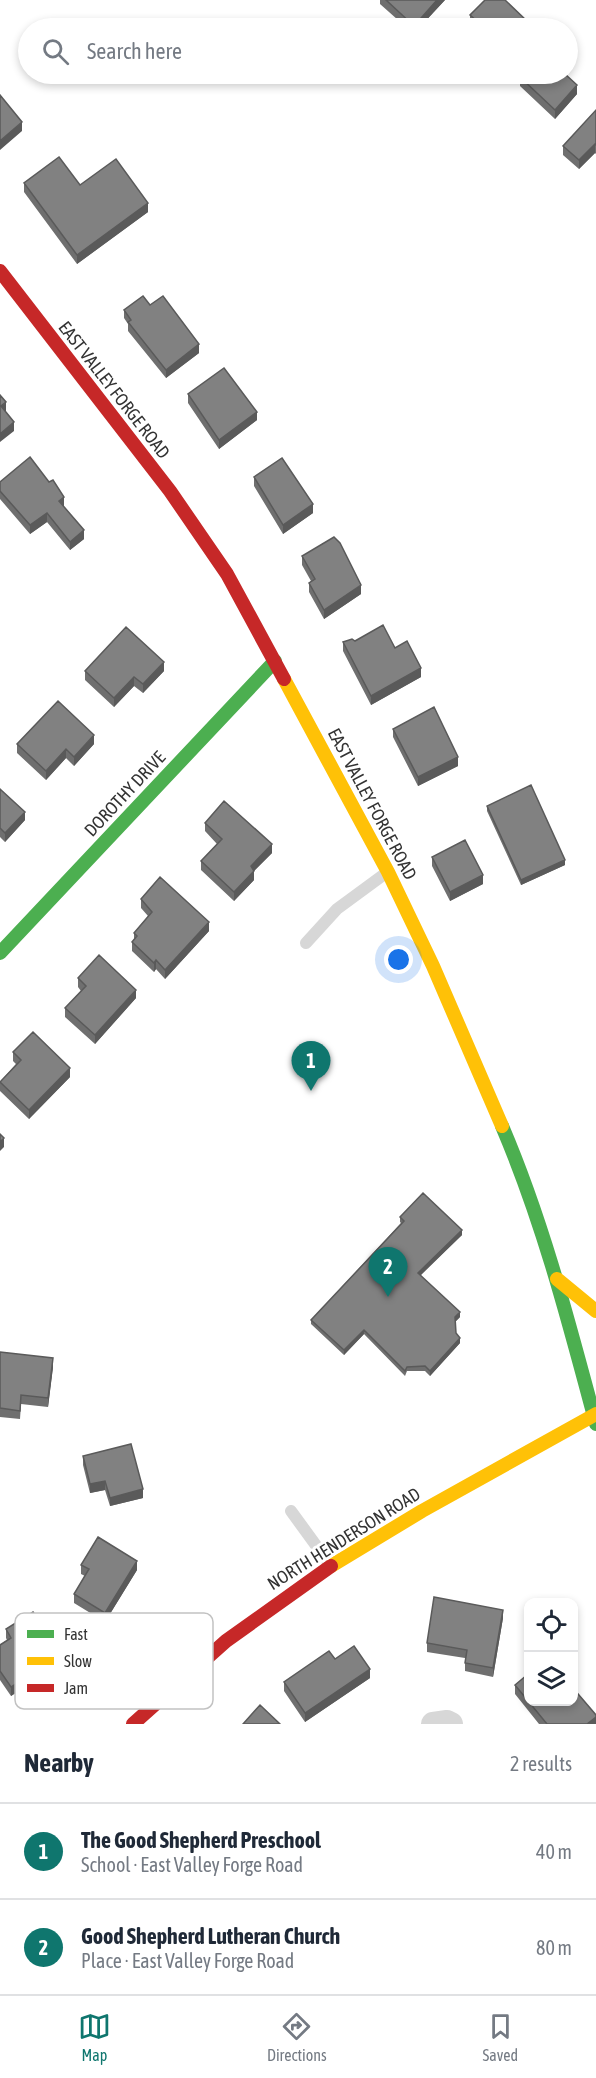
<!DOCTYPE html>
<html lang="en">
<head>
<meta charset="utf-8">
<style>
  :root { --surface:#fff; --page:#f2f2f3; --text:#1f2937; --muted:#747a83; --line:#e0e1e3; --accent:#0f766e }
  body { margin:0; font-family:"Asap Condensed",sans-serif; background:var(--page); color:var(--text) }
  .controls { position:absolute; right:18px; bottom:18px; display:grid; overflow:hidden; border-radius:12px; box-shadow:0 3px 9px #0003 }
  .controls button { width:54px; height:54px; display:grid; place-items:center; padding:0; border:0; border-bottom:2px solid var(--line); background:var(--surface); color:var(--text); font:30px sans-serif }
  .you { position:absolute; left:399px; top:960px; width:21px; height:21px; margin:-15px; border:4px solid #fff; border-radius:50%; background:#1a73e8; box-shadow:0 0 0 9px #1a73e833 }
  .badge { display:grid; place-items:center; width:39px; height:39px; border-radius:50%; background:var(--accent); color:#fff; font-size:20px; font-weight:700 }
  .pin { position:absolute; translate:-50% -50px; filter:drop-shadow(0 2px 3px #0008) }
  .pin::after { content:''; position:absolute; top:32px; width:21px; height:18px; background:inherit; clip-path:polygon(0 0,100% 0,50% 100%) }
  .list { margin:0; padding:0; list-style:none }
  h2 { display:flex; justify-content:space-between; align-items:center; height:78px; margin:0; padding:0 24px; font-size:26px }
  h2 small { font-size:20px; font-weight:400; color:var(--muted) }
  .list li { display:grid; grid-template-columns:39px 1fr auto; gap:18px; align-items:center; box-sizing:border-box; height:96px; padding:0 24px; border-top:2px solid var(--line) }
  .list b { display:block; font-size:22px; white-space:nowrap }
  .list p { margin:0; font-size:20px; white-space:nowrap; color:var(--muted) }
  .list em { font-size:20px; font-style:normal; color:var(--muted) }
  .icon { flex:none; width:33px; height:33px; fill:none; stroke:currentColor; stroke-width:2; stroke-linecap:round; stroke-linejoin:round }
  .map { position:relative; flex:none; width:596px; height:1724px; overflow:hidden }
  .search { position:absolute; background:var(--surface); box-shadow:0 3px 9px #0003; left:18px; right:18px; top:18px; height:66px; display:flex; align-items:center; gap:15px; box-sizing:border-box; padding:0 21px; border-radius:33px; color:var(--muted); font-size:22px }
  .sheet { height:270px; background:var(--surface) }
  nav { display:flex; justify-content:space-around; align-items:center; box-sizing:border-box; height:84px; border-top:2px solid var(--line); background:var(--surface); font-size:16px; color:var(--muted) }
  nav a { display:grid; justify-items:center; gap:3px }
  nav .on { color:var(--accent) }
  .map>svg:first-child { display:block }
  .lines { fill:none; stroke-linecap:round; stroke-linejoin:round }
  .lane { stroke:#d7d7d7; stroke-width:12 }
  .street { stroke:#d7d7d7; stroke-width:24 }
  .fast { stroke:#4caf50; stroke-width:14 }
  .slow { stroke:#ffc107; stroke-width:14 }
  .jam { stroke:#c62828; stroke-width:14 }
  .wall { fill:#6f6f6f }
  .shaded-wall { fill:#5a5a5a }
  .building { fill:#818181; stroke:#5a5a5a; stroke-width:1.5 }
  .labels { text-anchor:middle; stroke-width:6; stroke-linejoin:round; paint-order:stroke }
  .street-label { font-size:18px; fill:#333; stroke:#fff }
  .key { fill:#fff; stroke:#c2c2c2; stroke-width:1.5 }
  .key-label { font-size:16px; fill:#333 }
</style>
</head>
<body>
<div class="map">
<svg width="596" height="1724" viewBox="0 0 596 1724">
  <rect width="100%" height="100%" fill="#fff"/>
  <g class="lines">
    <path class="lane" d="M306,943L337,909L386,873
      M291,1511L331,1566"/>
    <path class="street" d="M433,1724L447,1722L451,1724"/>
    <path class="fast" d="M0,953L275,661
      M502,1126C543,1222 569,1323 596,1424"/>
    <path class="slow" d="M284,679L388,872L433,966L502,1126
      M557,1279L596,1311
      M331,1566L422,1511L596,1414"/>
    <path class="jam" d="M0,271L170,491L227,574L284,679
      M133,1724L226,1641L331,1566"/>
  </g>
  <path class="wall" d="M380,0H445L419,28H407L380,4Z
    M470,15L528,28H476L470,23Z
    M520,77L577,94L555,119L520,86Z
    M596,110V154L595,153L579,169L563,155V146Z
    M24,183L80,185L148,212L77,264L24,192Z
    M150,305L199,353L166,378L128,331V324L124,318V310Z
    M188,394L257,420L219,449L188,403Z
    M254,477L313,513L283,534L254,486Z
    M0,482L64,506V507L84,539L70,550L47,522L30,534L0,499Z
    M302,556L361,594L324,619L309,592V583L311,581L302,565Z
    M355,641L395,648L421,677L371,705L343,651V642Z
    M85,671H164L143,693L134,686L114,707L85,680Z
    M393,729L458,766L418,786L393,737Z
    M17,744H94L74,766L66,758L46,780L17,753Z
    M0,789L25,820L5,842L0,837Z
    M487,806L565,865L521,885L487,811Z
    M205,823L272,853L254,871V880L234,901L201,870V861L217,844L205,831Z
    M432,857L483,884L450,901L432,866Z
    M141,899L209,931L165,979L156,969L154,972L132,951V942L134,939V933L148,916L141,908Z
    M78,978L136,998L95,1044L65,1017V1008L81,991L78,987Z
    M13,1052L70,1077L29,1119L0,1091V1082L16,1064L13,1061Z
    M400,1217L462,1235L420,1275L460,1317L455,1322L456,1333L460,1343L430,1376L425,1371H407L405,1376L364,1334L344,1355L311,1324V1320L401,1223L400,1222Z
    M0,1352L53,1367L48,1407L21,1404L20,1419L0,1417Z
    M83,1456L143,1498L110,1506L105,1490L90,1493L83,1465Z
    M81,1565L137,1570L105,1622L74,1603V1594L85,1576L81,1574Z
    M503,1618L493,1677L465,1671V1658L427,1652V1643Z
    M6,1629L69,1675L49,1689L41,1676L11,1696L0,1680V1645L7,1640L6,1638Z
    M335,1659L370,1678L305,1722L284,1691V1682Z
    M515,1685L596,1724H539L515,1694Z"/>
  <path class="shaded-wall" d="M437,0H445L419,28H414V26Z
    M528,22V28H522Z
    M577,85V94L555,119V110Z
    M22,122V131L0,150V141Z
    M595,144V153L579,169V160Z
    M148,203V212L77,264V255Z
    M199,344V353L166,378V370Z
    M6,402V411L1,415V406Z
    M257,412V420L219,449V440Z
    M14,422V431L0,442V434Z
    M64,497V506L59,510V501Z
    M313,504V513L283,534V525Z
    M47,513V522L30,534V525Z
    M84,530V539L70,550V542Z
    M361,585V594L324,619V610Z
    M164,662V671L143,693V684Z
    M421,668V677L371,705V696Z
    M134,677V686L114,707V698Z
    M94,735V744L74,766V757Z
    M66,749V758L46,780V771Z
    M458,757V766L418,786V777Z
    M25,812V820L5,842V833Z
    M272,844V853L254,871V880L234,901V892L251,866Z
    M565,860V865L521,885V880Z
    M483,875V884L450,901V892Z
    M209,922V931L165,979V970Z
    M156,960V969L154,972V963Z
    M136,990V998L95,1044V1035Z
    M70,1068V1077L29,1119V1110Z
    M4,1138V1147L0,1151V1142Z
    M462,1230V1235L418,1278V1273Z
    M460,1312V1317L455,1322V1317Z
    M364,1330V1334L344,1355V1350Z
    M460,1338V1343L430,1376V1371Z
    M53,1358V1367L48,1407V1398Z
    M105,1481V1490L90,1493V1484Z
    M143,1489V1498L110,1506V1498Z
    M137,1561V1570L105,1622V1613Z
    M503,1610V1618L493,1677V1668Z
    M69,1666V1675L49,1689V1680Z
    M41,1667V1676L11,1696V1687Z
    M370,1669V1678L305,1722V1713Z
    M596,1717V1724H587Z"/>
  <path class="building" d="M386,0H437L414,26Z
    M485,0H505L528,22L522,28H485L470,15Z
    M523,74H565L577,85L555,110L520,77Z
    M0,95L22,122L0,141Z
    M596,110V145L595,144L579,160L563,146Z
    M59,157L80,185L116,159L148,203L77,255L24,183Z
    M143,296L150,305L163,296L199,344L166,370L128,322L131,320L124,310Z
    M224,368L257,412L219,440L188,394Z
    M0,395L6,402L1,406L14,422L0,434Z
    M30,457L49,482L53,480L64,497L59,501L84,530L70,542L47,513L30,525L0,491V482Z
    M282,458L313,504L283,525L254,477Z
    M334,537L340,543L361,585L324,610L309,583L315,579L302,556Z
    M383,625L395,648L407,641L421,668L371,696L343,642L352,639L355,641Z
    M126,627L164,662L143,684L134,677L114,698L85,671Z
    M58,701L94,735L74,757L66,749L46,771L17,744Z
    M434,707L458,757L418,777L393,729Z
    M531,785L565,860L521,880L487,806Z
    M0,789L25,812L5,833L0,828Z
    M224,801L272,844L251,866L254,871L234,892L201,861L222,839L205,823Z
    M465,840L483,875L450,892L432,857Z
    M160,877L209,922L165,970L156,960L154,963L132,942L137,936L134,933L152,912L141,899Z
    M99,955L136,990L95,1035L65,1008L86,986L78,978Z
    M33,1032L70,1068L29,1110L0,1082L21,1060L13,1052Z
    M0,1134L4,1138L0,1142Z
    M423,1193L462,1230L418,1273L460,1312L455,1317L456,1333L460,1338L430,1371L425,1366L407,1367L405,1371L364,1330L344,1350L311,1320L404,1221L400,1217Z
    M0,1352L53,1358L48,1398L21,1395L20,1411L0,1408Z
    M131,1444L143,1489L110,1498L105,1481L90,1484L83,1456Z
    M98,1537L137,1561L105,1613L74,1594L89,1569L81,1565Z
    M434,1597L503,1610L493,1668L465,1663L467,1650L427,1643Z
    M33,1612L69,1666L49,1680L41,1667L11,1687L0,1671V1645L11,1638L6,1629Z
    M354,1646L370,1669L305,1713L284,1682L329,1651L335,1659Z
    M528,1674V1701H573V1688L596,1715V1717L587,1724H547L515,1685Z
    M260,1705L280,1724H243Z"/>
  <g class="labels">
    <g class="street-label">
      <text transform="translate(114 390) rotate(52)" y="6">EAST VALLEY FORGE ROAD</text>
      <text transform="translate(125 794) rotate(-47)" y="6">DOROTHY DRIVE</text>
      <text transform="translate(372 804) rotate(62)" y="6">EAST VALLEY FORGE ROAD</text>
      <text transform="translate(344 1539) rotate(-32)" y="6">NORTH HENDERSON ROAD</text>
    </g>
  </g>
  <rect x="15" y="1613" width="198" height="96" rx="9" class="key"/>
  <rect x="27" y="1630" width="27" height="8" fill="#4caf50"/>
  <rect x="27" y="1657" width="27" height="8" fill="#ffc107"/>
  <rect x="27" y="1684" width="27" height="8" fill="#c62828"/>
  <g class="key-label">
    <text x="64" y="1640">Fast</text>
    <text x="64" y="1667">Slow</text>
    <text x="64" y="1694">Jam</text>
  </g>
</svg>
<div class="controls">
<button><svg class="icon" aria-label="locate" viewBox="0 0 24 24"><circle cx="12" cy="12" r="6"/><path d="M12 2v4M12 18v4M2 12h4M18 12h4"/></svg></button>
<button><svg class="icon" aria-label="layers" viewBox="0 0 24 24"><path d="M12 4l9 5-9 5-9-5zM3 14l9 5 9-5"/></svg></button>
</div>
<div class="you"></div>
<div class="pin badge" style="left:311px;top:1091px">1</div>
<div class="pin badge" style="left:388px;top:1297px">2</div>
<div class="search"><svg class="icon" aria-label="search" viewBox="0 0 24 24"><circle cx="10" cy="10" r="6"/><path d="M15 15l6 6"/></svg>Search here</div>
</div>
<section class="sheet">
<h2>Nearby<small>2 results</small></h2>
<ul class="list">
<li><span class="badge">1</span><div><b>The Good Shepherd Preschool</b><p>School · East Valley Forge Road</p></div><em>40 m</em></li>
<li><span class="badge">2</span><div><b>Good Shepherd Lutheran Church</b><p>Place · East Valley Forge Road</p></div><em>80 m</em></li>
</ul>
</section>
<nav>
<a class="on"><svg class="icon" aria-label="map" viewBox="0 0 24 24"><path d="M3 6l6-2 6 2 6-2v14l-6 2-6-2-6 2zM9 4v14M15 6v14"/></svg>Map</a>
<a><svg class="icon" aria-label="directions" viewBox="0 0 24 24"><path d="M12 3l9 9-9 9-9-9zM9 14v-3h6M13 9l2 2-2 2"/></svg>Directions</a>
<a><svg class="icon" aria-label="saved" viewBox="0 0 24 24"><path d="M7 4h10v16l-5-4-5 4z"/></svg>Saved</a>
</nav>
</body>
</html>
